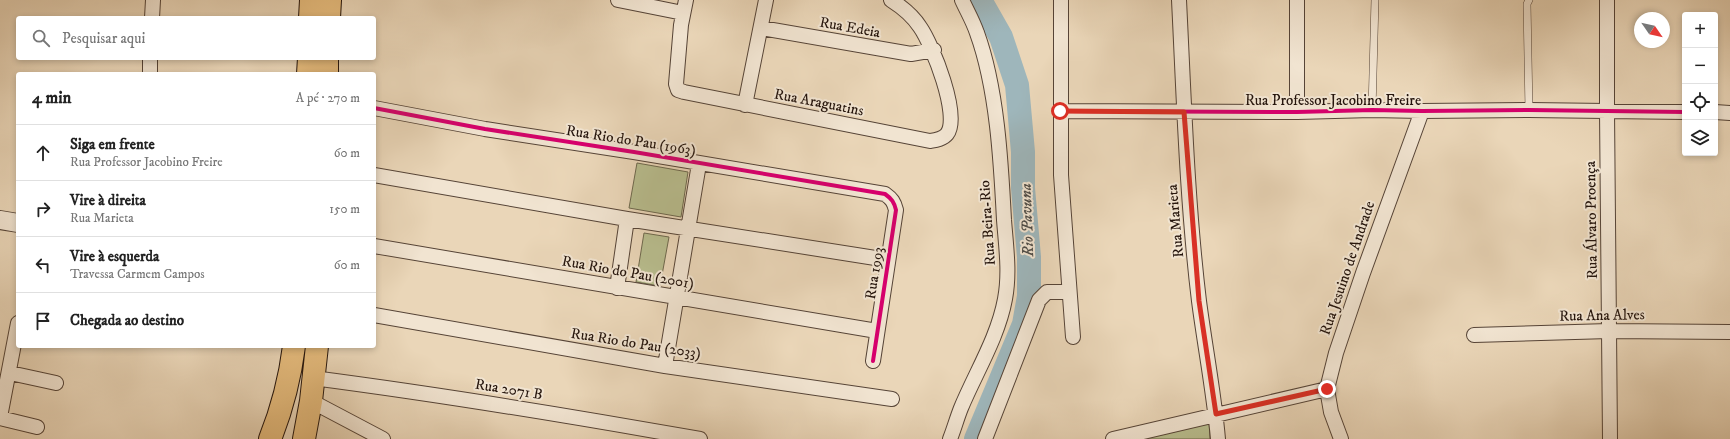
<!DOCTYPE html>
<html lang="pt">
<head>
<meta charset="utf-8">
<style>
  :root { --surface:#fff; --page:#f6f6f6; --text:#222; --muted:#767676; --line:#e0e0e0 }
  body { margin:0; font-family:"IM FELL DW Pica",serif; background:var(--page); color:var(--text) }
  .controls { position:absolute; right:12px; top:12px; display:grid; overflow:hidden; border-radius:4px; box-shadow:0 2px 6px #0003 }
  .controls button { width:36px; height:36px; display:grid; place-items:center; padding:0; border:0; border-bottom:1px solid var(--line); background:var(--surface); color:var(--text); font:20px sans-serif }
  .compass { position:absolute; left:1634px; top:12px; width:36px; height:36px; border-radius:50%; background:var(--surface); box-shadow:0 2px 6px #0003; rotate:124deg }
  .stop { position:absolute; width:12px; height:12px; margin:-9px; border:3px solid #d93025; border-radius:50%; background:#fff }
  .stop.end { background:#d93025; border-color:#fff; box-shadow:0 1px 4px #0008 }
  .list { margin:0; padding:0; list-style:none }
  h2 { display:flex; justify-content:space-between; align-items:center; height:52px; margin:0; padding:0 16px; font-size:17px }
  h2 small { font-size:13px; font-weight:400; color:var(--muted) }
  .list li { display:grid; grid-template-columns:26px 1fr auto; gap:12px; align-items:center; box-sizing:border-box; height:56px; padding:0 16px; border-top:1px solid var(--line) }
  .list b { display:block; font-size:15px; white-space:nowrap }
  .list p { margin:0; font-size:13px; white-space:nowrap; color:var(--muted) }
  .list em { font-size:13px; font-style:normal; color:var(--muted) }
  .icon { flex:none; width:22px; height:22px; fill:none; stroke:currentColor; stroke-width:2; stroke-linecap:round; stroke-linejoin:round }
  .map { position:relative; flex:none; width:1730px; height:439px; overflow:hidden }
  .search { position:absolute; background:var(--surface); box-shadow:0 2px 6px #0003; left:16px; top:16px; width:360px; height:44px; display:flex; align-items:center; gap:10px; box-sizing:border-box; padding:0 14px; border-radius:4px; color:var(--muted); font-size:15px }
  .panel { position:absolute; background:var(--surface); box-shadow:0 2px 6px #0003; left:16px; top:72px; width:360px; height:276px; border-radius:4px }
  .map>svg:first-child { display:block }
  .garden { fill:#b8bd8e; stroke:#6e684d }
  .lines { fill:none; stroke-linecap:round; stroke-linejoin:round }
  .river { stroke:#9eb6bb; stroke-width:24 }
  .service-casing { stroke:#564437; stroke-width:8 }
  .minor-casing { stroke:#564437; stroke-width:16 }
  .tertiary-casing { stroke:#564437; stroke-width:20 }
  .primary-casing { stroke:#24140c; stroke-width:24 }
  .service { stroke:#f1e4d1; stroke-width:7 }
  .minor { stroke:#f1e4d1; stroke-width:14 }
  .tertiary { stroke:#f1e4d1; stroke-width:18 }
  .primary { stroke:#e5bb7c; stroke-width:22 }
  .cycleway-casing { stroke:#f1e4d1; stroke-width:6 }
  .cycleway { stroke:#d6006c; stroke-width:4 }
  .route { stroke:#d93025; stroke-width:5 }
  .labels { text-anchor:middle; stroke-width:4; stroke-linejoin:round; paint-order:stroke }
  .street-label { font-size:15px; fill:#24140c; stroke:#f1e4d1 }
  .water-label { font-size:16px; font-style:italic; fill:#4f4d49; stroke:#f1e4d1 }
</style>
</head>
<body>
<div class="map">
<svg width="1730" height="439" viewBox="0 0 1730 439">
  <rect width="100%" height="100%" fill="#ead6b8"/>
  <filter id="stains"><feTurbulence type="fractalNoise" baseFrequency=".005" numOctaves="4"/><feColorMatrix values="0 0 0 0 .2 0 0 0 0 .09 0 0 0 0 .02 0 0 0 .5 -.17"/></filter>
  <radialGradient id="worn" r=".72"><stop offset=".6" stop-color="#630" stop-opacity="0"/><stop offset="1" stop-color="#630" stop-opacity=".3"/></radialGradient>
  <path class="garden" d="M637,163L688,172L681,217L629,208Z
    M644,233L669,237L660,286L636,282Z
    M1209,421L1210,439H1136Z"/>
  <g class="lines">
    <path class="river" d="M976,439L1024,324L1029,296V257L1023,188V152L1017,85L1001,37L980,0"/>
    <defs>
      <path id="service" d="M1372,110L1375,0
        M1529,110L1527,4L1529,0"/>
      <path id="minor" d="M618,0L683,13
        M686,0L681,25L676,84L678,90L684,92L930,141C936,140 943,139 947,134C961,116 932,44 920,27C913,16 902,7 891,0
        M1061,0V175L1073,337
        M1179,0C1184,100 1187,202 1199,301C1205,347 1214,393 1218,439
        M1297,0V112
        M1607,0V111L1610,439
        M152,18L153,0
        M761,28L911,54L934,50
        M150,74V58
        M745,105L766,0
        M374,108L485,129L634,152L885,194C892,199 894,202 896,210L873,361
        M1061,111L1297,112L1372,110L1422,111L1529,110L1685,112
        M1715,112L1730,113
        M374,175L627,219L888,260
        M374,246L877,331
        M617,288L627,219
        M374,315L665,366L892,399
        M1474,335L1609,331L1730,332
        M665,366L699,164
        M10,373L56,383
        M313,378C443,395 571,416 700,439
        M311,401L383,439
        M0,417L18,323
        M0,418L37,427
        M950,439C954,429 957,418 961,408C976,372 998,337 1005,299C1010,273 1006,246 1004,220C1001,161 997,88 977,33C973,21 967,11 962,0
        M985,439L1039,300L1047,292H1069
        M1113,439L1327,389
        M1341,439L1331,412L1327,389L1336,353L1363,273L1422,111"/>
      <path id="tertiary" d="M0,220L18,223"/>
      <path id="primary" d="M310,18L311,0
        M329,18L330,0
        M308,74L309,58
        M327,74V58
        M270,439C282,409 290,378 294,346
        M304,439L311,401L317,346"/>
    </defs>
    <use href="#service" class="service-casing"/>
    <use href="#minor" class="minor-casing"/>
    <use href="#tertiary" class="tertiary-casing"/>
    <use href="#primary" class="primary-casing"/>
    <use href="#service" class="service"/>
    <use href="#minor" class="minor"/>
    <use href="#tertiary" class="tertiary"/>
    <use href="#primary" class="primary"/>
    <defs>
      <path id="cycleway" d="M374,108L485,129L634,152L885,194C892,199 894,202 896,210L873,361
        M1061,111L1297,112L1372,110L1422,111L1529,110L1685,112"/>
    </defs>
    <use href="#cycleway" class="cycleway-casing"/>
    <use href="#cycleway" class="cycleway"/>
  </g>
  <g class="lines">
    <path class="route" d="M1060,111L1184,112L1199,301L1216,414L1327,389"/>
  </g>
  <g class="labels">
    <g class="street-label">
      <text transform="translate(850 27) rotate(10)" y="5">Rua Edeia</text>
      <text x="1333" y="105">Rua Professor Jacobino Freire</text>
      <text transform="translate(819 102) rotate(11)" y="5">Rua Araguatins</text>
      <text transform="translate(631 140) rotate(9)" y="5">Rua Rio do Pau (1963)</text>
      <text transform="translate(1591 220) rotate(-91)" y="5">Rua Álvaro Proença</text>
      <text transform="translate(1175 221) rotate(-95)" y="5">Rua Marieta</text>
      <text transform="translate(987 223) rotate(-94)" y="5">Rua Beira-Rio</text>
      <text transform="translate(1347 268) rotate(-71)" y="5">Rua Jesuino de Andrade</text>
      <text transform="translate(628 272) rotate(10)" y="5">Rua Rio do Pau (2001)</text>
      <text transform="translate(874 273) rotate(-81)" y="5">Rua 1993</text>
      <text transform="translate(1602 315) rotate(-1)" y="5">Rua Ana Alves</text>
      <text transform="translate(636 343) rotate(9)" y="5">Rua Rio do Pau (2033)</text>
      <text transform="translate(509 389) rotate(9)" y="5">Rua 2071 B</text>
    </g>
    <g class="water-label">
      <text transform="translate(1026 220) rotate(-92)" y="6">Rio Pavuna</text>
    </g>
  </g>
  <rect width="100%" height="100%" filter="url(#stains)"/>
  <rect width="100%" height="100%" fill="url(#worn)"/>
</svg>
<div class="controls">
<button>+</button>
<button>−</button>
<button><svg class="icon" aria-label="locate" viewBox="0 0 24 24"><circle cx="12" cy="12" r="6"/><path d="M12 2v4M12 18v4M2 12h4M18 12h4"/></svg></button>
<button><svg class="icon" aria-label="layers" viewBox="0 0 24 24"><path d="M12 4l9 5-9 5-9-5zM3 14l9 5 9-5"/></svg></button>
</div>
<svg class="compass" viewBox="-18 -18 36 36"><path d="M0-13l5 13h-10z" fill="#e53935"/><path d="M0 13l5-13h-10z" fill="#767676"/></svg>
<div class="stop" style="left:1060px;top:111px"></div>
<div class="stop end" style="left:1327px;top:389px"></div>
<div class="search"><svg class="icon" aria-label="search" viewBox="0 0 24 24"><circle cx="10" cy="10" r="6"/><path d="M15 15l6 6"/></svg>Pesquisar aqui</div>
<section class="panel">
<h2>4 min<small>A pé · 270 m</small></h2>
<ul class="list">
<li><svg class="icon" aria-label="ahead" viewBox="0 0 24 24"><path d="M12 20V5M6 11l6-6 6 6"/></svg><div><b>Siga em frente</b><p>Rua Professor Jacobino Freire</p></div><em>60 m</em></li>
<li><svg class="icon" aria-label="right" viewBox="0 0 24 24"><path d="M7 20v-9h11M14 6l5 5-5 5"/></svg><div><b>Vire à direita</b><p>Rua Marieta</p></div><em>150 m</em></li>
<li><svg class="icon" aria-label="left" viewBox="0 0 24 24"><path d="M17 20v-9H6M10 6l-5 5 5 5"/></svg><div><b>Vire à esquerda</b><p>Travessa Carmem Campos</p></div><em>60 m</em></li>
<li><svg class="icon" aria-label="arrive" viewBox="0 0 24 24"><path d="M6 21V4h12l-3 4 3 4H6"/></svg><div><b>Chegada ao destino</b></div></li>
</ul>
</section>
</div>
</body>
</html>
